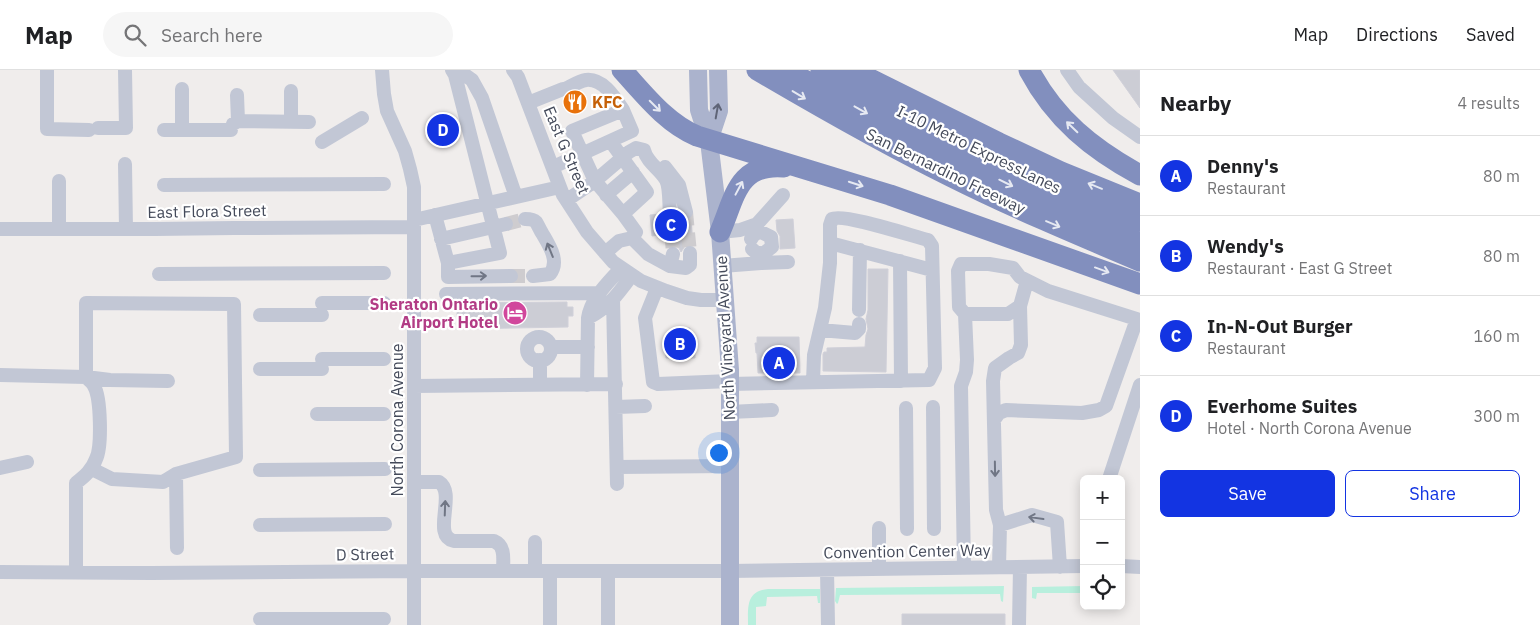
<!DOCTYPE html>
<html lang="en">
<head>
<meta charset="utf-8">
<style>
  :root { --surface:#fff; --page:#f6f6f6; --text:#202124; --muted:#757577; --line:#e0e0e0; --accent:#1334e2 }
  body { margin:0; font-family:"IBM Plex Sans",sans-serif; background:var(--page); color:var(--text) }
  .controls { position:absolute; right:15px; bottom:15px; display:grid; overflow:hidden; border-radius:8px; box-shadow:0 2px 12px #0003 }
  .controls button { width:45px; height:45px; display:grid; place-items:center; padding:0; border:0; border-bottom:1px solid var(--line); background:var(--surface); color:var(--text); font:25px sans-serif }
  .you { position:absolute; left:718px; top:382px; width:18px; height:18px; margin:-12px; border:4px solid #fff; border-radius:50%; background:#1a73e8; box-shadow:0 0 0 8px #1a73e833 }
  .badge { display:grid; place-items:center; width:32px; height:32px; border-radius:50%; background:var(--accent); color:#fff; font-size:16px; font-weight:700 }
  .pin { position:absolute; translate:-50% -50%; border:2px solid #fff; box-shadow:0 1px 5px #0006 }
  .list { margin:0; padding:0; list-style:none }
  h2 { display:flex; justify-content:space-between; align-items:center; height:65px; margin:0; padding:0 20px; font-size:21px }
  h2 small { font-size:16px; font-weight:400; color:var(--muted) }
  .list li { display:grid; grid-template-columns:32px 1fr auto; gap:15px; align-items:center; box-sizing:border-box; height:80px; padding:0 20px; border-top:1px solid var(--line) }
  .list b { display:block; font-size:19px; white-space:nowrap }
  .list p { margin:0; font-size:16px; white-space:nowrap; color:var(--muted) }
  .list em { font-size:16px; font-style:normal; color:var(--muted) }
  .actions { display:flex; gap:10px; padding:15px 20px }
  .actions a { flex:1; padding:11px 0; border:1px solid var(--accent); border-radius:8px; text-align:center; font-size:18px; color:var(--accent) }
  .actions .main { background:var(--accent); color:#fff }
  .icon { flex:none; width:28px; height:28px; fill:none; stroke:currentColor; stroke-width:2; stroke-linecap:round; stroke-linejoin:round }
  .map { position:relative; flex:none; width:1140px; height:555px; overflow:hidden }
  header { display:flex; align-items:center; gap:30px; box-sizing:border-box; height:70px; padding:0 25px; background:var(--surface); border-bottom:1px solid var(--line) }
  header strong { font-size:24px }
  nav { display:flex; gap:28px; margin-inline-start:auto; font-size:18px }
  .search { width:350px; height:45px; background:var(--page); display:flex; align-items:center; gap:12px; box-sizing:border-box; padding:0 18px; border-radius:28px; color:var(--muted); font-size:19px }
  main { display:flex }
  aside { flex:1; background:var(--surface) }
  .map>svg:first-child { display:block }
  .green { fill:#b8efdd }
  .building { fill:#cccdd5; stroke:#d0d0d9 }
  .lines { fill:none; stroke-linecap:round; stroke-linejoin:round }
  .minor-tunnel { stroke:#cecccf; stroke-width:14; stroke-dasharray:14 7; stroke-linecap:butt }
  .minor { stroke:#c2c7d5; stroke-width:14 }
  .major { stroke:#abb3cd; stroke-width:18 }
  .highway { stroke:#828fbe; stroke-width:21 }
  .oneway { stroke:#e6e9f2 }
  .oneway2 { stroke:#5e6477 }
  .oneway3 { stroke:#707685 }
  .labels { text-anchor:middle; stroke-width:4.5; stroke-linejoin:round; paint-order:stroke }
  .food-label { font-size:16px; font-weight:bold; fill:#c56008; stroke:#fff; text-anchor:start }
  .street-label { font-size:16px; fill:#444a5a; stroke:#fff }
  .hotel-label { font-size:16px; font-weight:bold; fill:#b23c85; stroke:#fff; text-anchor:end }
</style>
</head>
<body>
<header>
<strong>Map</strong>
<div class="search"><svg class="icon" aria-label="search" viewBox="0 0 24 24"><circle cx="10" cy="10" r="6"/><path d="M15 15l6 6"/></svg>Search here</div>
<nav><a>Map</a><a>Directions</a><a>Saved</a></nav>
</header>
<main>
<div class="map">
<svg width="1140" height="555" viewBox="0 0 1140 555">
  <rect width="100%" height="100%" fill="#f0edec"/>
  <path class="green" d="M1004,516L1003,532L1001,531L1000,524L840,525L838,533L837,534L835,531L836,518Z
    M1084,516V523H1037L1036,529L1032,528V517Z
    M768,519H820V533H818L817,526L767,527L766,536L756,537V555H748C748,537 746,521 768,519Z"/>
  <path class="building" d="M1113,0H1140V38Z
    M661,144L663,148L670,152L675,150L678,146L683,150L691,149L693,175L685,176L681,182L679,178L676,176L668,177L667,164L652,166L650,145Z
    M793,149L795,178L780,179V166L777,161L776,150Z
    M868,199H888L886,302L823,301V284L824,282H827V278L865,277L866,265L868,259L866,249L868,240Z
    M567,232V237H573V246H568V257L461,259V247H457V239H462L461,233Z
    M690,258V266H695V288H666L665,266L681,265V259Z
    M757,267H799L800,303H758L757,283H756L755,273H757Z
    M902,544H1005V555H902Z"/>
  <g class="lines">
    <path class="minor-tunnel" d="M686,142L690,183
      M670,143L673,184
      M506,154L525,149
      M511,206H533"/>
    <path class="minor" d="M47,0V59L89,60
      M382,0L384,24L387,41L405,81L410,99L414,117V555
      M513,0L518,7L563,125L587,162L613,192L641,211L666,221L687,228L701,230H725
      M1067,0L1079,17L1113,48L1140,67
      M455,5H465L472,10L482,28L516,127
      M567,18C573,15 580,11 586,10C603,8 615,28 623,40
      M182,19V60
      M291,21V51
      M237,25L238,51
      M528,33L563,19
      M233,54L238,51L309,52
      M98,58H126L125,0
      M164,60H231
      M322,72L362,48
      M125,94L126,159
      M553,97L632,61L623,40L572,61L595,111L623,144L647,122L611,72
      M665,97L679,115L686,142
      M59,111V158
      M164,115L384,114
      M606,125L633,102
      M567,130L595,111L629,82L636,78L644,80C647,93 660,99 666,110C670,117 669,135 670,143
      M435,145L448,193V207L511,206
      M525,149C529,149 533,149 536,152C538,155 540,160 542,163C549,175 560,191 550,204L533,206
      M414,150L560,117
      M757,154L783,125
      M0,159H155L234,158L414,157
      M720,162L740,160L757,154L758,163
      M632,168L648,184L670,196L673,184
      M441,169L506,154
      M751,169L757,160L771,167L772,177L760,186L752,179
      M830,173L932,200
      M605,183L619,171L632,168L636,162L623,144
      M900,191L901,311
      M448,193L500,183L455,5L452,0
      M761,193L788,192
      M670,196L686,198L690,195V183
      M722,196L761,193L760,183
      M159,204L384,203
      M657,218L645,248L653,312L658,314L730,311
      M446,224L600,223
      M613,229L617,414
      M322,233H384
      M859,240L860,180
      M965,244H1008L1020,236L1027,211
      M260,245H322
      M588,248C609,237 618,224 632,205
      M820,260L855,263L859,259V254
      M527 279a12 12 0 1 1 24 0a12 12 0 1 1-24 0Z
      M551,277H588
      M322,289H384
      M540,290V315
      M260,299H322
      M0,305L86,307L110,310L168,311
      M730,314L929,310L935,298L932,176L928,170C912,166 843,143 832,149L830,155V193L825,238L814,285L813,312
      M587,315L588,248C591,228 608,213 621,198
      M414,316L616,314
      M616,337L645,336
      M933,337L934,459
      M906,338L907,459
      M730,342L772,340
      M317,344H384
      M994,350L999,343L1006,340L1082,343L1099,340L1106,336L1137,249
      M617,397L730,396
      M0,398L27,392
      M260,400L385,399
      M176,404L177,478
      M1109,409L1140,315
      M414,412H439C457,423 431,466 454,471H494C506,476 503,490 503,501
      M260,455L385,454
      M1000,455L996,440L993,311L995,298L1009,288L1018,283L1021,275L1020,236
      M879,458V499
      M535,472V501
      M1121,496L1140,497
      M999,497L1000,455L1032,445L1057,452L1060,497
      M964,498L961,316L966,302L967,290L965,244L959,237L958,201L961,194H989L1013,198L1020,207L1048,221L1140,250
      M827,500L828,555
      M550,501V555
      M0,502L151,503L414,501H730L1084,496
      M76,502V413C85,406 92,400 96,389C102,377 101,328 94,316C93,313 89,310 86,307V233L234,234L236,387L176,404L163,412L112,409L92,399
      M260,549H384
      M608,555V501
      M1019,555L1020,497"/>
    <path class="major" d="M698,0L699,40L709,71L720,162L730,300V555
      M709,71L719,41L718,0"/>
    <path class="highway" d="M622,0C644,24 666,53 697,66L890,125L1140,214
      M757,0C820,37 884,74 950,106C1012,137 1076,164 1140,191
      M787,0C900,66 1019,123 1140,173
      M821,0C924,57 1030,109 1140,151
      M852,0L999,73L1061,102L1140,134
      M1029,0C1055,49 1092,79 1140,105
      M720,162C735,128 737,93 784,97"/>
  </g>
  <defs><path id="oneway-shaft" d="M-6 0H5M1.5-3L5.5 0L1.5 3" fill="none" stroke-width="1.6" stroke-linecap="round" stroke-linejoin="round" transform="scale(1.25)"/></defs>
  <g class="oneway">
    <use href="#oneway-shaft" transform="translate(799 25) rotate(31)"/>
    <use href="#oneway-shaft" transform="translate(655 36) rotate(45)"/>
    <use href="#oneway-shaft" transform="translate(861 40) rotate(29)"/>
    <use href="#oneway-shaft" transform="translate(1072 57) rotate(-136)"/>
    <use href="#oneway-shaft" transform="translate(1006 113) rotate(26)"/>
    <use href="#oneway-shaft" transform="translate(856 114) rotate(18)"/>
    <use href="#oneway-shaft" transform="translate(1095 116) rotate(-158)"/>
    <use href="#oneway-shaft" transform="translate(739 118) rotate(-62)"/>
    <use href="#oneway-shaft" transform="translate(1053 154) rotate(23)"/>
    <use href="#oneway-shaft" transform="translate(1102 200) rotate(20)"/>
  </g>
  <use class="oneway2" href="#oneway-shaft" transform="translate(717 41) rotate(-80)"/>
  <g class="oneway3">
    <use href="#oneway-shaft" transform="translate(550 180) rotate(-112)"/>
    <use href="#oneway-shaft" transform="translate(479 206) rotate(-1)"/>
    <use href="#oneway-shaft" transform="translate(995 399) rotate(89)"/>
    <use href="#oneway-shaft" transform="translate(445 438) rotate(-88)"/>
    <use href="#oneway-shaft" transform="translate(1036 448) rotate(-172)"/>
  </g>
  <defs>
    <symbol id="restaurant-disc" viewBox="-11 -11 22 22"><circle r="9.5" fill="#e8710a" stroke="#fff"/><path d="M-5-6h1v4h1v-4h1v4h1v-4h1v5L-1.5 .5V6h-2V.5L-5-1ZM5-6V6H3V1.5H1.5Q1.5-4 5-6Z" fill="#fff"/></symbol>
    <symbol id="hotel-disc" viewBox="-11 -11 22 22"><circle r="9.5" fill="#d1479c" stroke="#fff"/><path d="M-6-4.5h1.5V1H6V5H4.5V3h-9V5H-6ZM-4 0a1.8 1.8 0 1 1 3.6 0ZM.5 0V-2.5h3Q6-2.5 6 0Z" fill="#fff"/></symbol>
  </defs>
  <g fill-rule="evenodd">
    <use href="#restaurant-disc" x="561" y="18" width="28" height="28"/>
    <use href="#hotel-disc" x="501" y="229" width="28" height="28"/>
  </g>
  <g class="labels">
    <g class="food-label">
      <text x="592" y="38">KFC</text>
    </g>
    <g class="street-label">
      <text transform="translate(979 79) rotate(26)" y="6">I-10 Metro ExpressLanes</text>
      <text transform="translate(567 80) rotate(67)" y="6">East G Street</text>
      <text transform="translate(946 101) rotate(26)" y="6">San Bernardino Freeway</text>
      <text transform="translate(207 141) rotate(-1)" y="6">East Flora Street</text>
      <text transform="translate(725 268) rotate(-93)" y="6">North Vineyard Avenue</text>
      <text transform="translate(397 350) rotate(-90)" y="6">North Corona Avenue</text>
      <text transform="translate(907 481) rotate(-1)" y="6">Convention Center Way</text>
      <text transform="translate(365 484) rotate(-1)" y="6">D Street</text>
    </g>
    <g class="hotel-label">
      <text x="498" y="240">Sheraton Ontario<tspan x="498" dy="18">Airport Hotel</tspan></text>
    </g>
  </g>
</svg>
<div class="controls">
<button>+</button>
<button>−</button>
<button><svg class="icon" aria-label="locate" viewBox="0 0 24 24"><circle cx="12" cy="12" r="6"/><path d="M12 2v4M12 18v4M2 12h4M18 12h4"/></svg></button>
</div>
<div class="you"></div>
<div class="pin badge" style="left:779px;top:293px">A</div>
<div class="pin badge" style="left:680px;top:274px">B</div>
<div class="pin badge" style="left:671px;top:155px">C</div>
<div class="pin badge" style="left:443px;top:60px">D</div>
</div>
<aside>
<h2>Nearby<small>4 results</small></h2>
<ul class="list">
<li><span class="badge">A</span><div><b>Denny's</b><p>Restaurant</p></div><em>80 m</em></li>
<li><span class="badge">B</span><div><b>Wendy's</b><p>Restaurant · East G Street</p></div><em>80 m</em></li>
<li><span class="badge">C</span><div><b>In-N-Out Burger</b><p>Restaurant</p></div><em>160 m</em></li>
<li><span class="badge">D</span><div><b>Everhome Suites</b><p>Hotel · North Corona Avenue</p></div><em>300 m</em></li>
</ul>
<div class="actions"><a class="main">Save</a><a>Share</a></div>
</aside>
</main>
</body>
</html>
